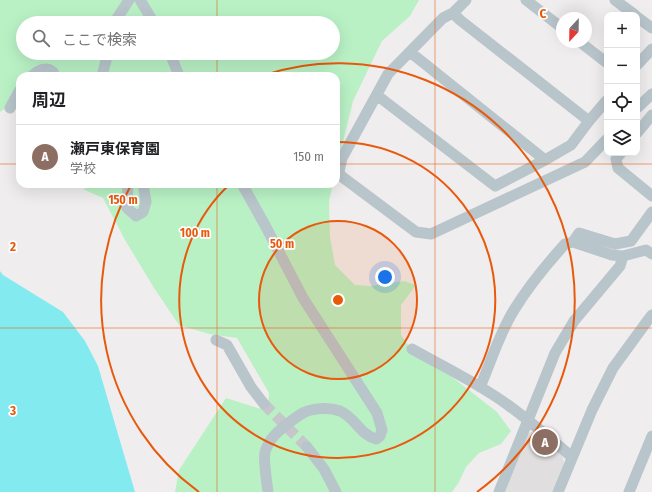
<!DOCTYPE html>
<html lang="ja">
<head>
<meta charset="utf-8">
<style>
  :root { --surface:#fff; --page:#f2f2f2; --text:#202124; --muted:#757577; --line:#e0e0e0; --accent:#1a73e8 }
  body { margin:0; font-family:"Fira Sans Condensed","Noto Sans JP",sans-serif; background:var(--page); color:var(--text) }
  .controls { position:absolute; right:12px; top:12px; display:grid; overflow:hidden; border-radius:8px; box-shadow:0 4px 16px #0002 }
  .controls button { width:36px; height:36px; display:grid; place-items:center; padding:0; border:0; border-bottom:1px solid var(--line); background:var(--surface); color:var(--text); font:20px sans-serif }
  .compass { position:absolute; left:556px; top:12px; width:36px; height:36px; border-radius:50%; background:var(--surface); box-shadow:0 4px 16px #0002; rotate:202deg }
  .you { position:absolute; left:385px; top:277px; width:14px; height:14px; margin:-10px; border:3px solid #fff; border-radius:50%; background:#1a73e8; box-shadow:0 0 0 6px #1a73e833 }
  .badge { display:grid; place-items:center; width:26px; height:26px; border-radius:50%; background:var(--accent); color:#fff; font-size:13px; font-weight:700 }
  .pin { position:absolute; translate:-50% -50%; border:2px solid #fff; box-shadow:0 1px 4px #0006 }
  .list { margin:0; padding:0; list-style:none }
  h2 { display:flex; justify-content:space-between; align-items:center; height:52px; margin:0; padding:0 16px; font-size:17px }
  h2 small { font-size:13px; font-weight:400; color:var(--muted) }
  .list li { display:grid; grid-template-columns:26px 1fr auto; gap:12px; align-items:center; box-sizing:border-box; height:64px; padding:0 16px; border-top:1px solid var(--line) }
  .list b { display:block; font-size:15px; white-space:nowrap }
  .list p { margin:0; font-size:13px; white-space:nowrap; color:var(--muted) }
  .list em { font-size:13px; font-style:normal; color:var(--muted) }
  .icon { flex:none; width:22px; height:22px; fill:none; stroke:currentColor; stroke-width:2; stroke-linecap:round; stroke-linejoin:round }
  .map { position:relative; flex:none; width:652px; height:492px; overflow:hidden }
  .search { position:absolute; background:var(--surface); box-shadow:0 4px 16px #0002; left:16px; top:16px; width:324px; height:44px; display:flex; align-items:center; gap:10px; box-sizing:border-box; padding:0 14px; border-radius:22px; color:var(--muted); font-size:15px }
  .panel { position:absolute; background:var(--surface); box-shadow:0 4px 16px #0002; left:16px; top:72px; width:324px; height:116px; border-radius:12px }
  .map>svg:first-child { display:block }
  .education { fill:#e1dee0 }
  .green { fill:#b9f1c5; fill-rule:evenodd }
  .water { fill:#83ebf0 }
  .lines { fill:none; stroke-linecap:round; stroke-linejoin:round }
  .minor-tunnel { stroke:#c5c7ca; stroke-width:11; stroke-dasharray:11 5.5; stroke-linecap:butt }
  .minor { stroke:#b8c5cb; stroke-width:11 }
  .grid { fill:none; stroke:#e8590c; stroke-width:1; stroke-opacity:0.55 }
  .ring { fill:none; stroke:#e8590c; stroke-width:2 }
  .grid-label { font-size:13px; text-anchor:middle; font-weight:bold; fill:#e8590c; stroke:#fff; stroke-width:3.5; stroke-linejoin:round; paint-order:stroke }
  .centre { fill:#e8590c; stroke:#fff; stroke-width:2 }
  .ring-label { font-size:12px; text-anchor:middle; font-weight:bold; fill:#e8590c; stroke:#fff; stroke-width:3.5; stroke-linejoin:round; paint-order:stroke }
</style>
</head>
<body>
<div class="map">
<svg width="652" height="492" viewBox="0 0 652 492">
  <rect width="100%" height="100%" fill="#f0edee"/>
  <path class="education" d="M534,431L562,455L564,463L552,492H504L527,434Z"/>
  <path class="green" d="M0,0H419L410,16L382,41L353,101L336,170V76H20V101L17,100L0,112ZM23,23H333V53H23Z
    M81,184H333L329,201L330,237L335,265L355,285L371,286L404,281L416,285L401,305V335L416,356L434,363L497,412L511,431L501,444L479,453L466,467L459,482L452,492H175L179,470L226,398L261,409L268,404L269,393L237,338L209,334L179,325L154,288L125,240L103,198L85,190Z"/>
  <path class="water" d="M0,271L3,275L63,312L85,341L98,366L135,492H0Z"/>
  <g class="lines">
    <path class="minor-tunnel" d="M264,404L307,447"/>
    <path class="minor" d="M140,0L154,23
      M466,0L453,13L443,18L388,74L342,158L339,171L341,176L416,232L431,234L585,162L607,139
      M526,0L562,28
      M615,0L635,15
      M637,17L652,28
      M114,23L129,0
      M580,42L607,63
      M410,52L545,160L571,145L589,121L460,20L453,13
      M170,53L179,76
      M637,65L652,49
      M32,76C38,70 46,66 53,72L55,76
      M102,76L108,53
      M378,96L495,186L545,160
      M10,108L20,90
      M637,108L652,94
      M589,121L607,100
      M637,133L652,115
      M621,153L616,159L618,168L652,196
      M128,184L127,208L136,216L143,212L146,202L143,184
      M242,184L266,227L303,298L377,413L382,430L380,436L376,439C360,435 355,417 340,411C329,407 313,408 303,413C297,416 279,430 274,436C271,439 266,447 265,452C263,459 267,483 268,492
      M573,242L612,255L623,256L646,250L652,254
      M216,340L227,345L251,387L264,404
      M412,349C444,367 478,383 508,405C530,421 551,439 572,457
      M480,387C491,362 499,334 514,310C528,287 546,265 565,244L573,242L579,233L615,244L631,241L652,212
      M307,447L324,469L336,492
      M499,492L555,353L574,321L620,266L623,256
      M558,492L592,410L613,368L648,320L652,315
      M629,492L652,436"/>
  </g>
  <path class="grid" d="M217,0V23M435,0V492M217,53V76M0,164H20M336,164H652M217,184V492M0,328H652"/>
  <circle cx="338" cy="300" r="79" fill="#e8590c" fill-opacity=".12"/>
  <g class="ring">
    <circle cx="338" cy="300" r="79"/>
    <path d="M337 142A158 158 0 1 1 230 184"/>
    <path d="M199 492A237 237 0 0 1 131 185M261 76A237 237 0 0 1 477 492"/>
  </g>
  <g class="grid-label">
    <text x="543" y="18">C</text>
    <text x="13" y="251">2</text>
    <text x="13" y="415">3</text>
  </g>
  <circle cx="338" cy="300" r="6" class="centre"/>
  <g class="ring-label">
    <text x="123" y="204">150 m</text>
    <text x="195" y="237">100 m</text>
    <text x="282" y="248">50 m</text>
  </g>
</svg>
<div class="controls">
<button>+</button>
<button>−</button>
<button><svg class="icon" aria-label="locate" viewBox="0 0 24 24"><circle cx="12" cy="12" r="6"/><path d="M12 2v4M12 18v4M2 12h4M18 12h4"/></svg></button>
<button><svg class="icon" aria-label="layers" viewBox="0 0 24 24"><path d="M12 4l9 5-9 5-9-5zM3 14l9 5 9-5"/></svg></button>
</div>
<svg class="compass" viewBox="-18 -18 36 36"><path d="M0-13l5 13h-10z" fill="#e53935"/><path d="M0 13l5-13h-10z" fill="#757577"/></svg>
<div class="you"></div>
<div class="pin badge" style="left:545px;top:442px;background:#8d6e63">A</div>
<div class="search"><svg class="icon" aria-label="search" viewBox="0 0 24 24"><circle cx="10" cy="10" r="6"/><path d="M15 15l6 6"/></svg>ここで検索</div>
<section class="panel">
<h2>周辺<small></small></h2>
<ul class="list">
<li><span class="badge" style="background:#8d6e63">A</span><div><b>瀬戸東保育園</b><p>学校</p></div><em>150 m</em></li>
</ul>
</section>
</div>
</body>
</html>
